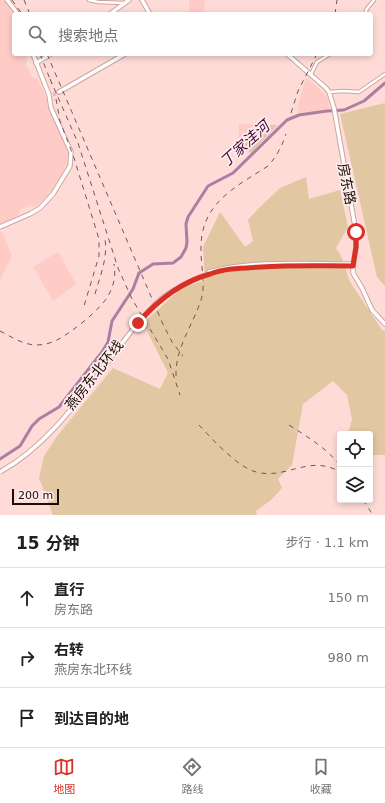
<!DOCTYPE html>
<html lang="zh">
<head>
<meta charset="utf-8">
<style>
  :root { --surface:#fff; --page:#f6f6f6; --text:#202124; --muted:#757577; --line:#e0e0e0; --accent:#d93025 }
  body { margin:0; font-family:"DejaVu Sans","Noto Sans SC",sans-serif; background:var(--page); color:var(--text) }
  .controls { position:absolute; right:12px; bottom:12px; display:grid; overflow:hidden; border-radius:4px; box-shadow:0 2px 6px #0003 }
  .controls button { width:36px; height:36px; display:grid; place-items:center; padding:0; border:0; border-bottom:1px solid var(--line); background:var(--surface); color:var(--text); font:20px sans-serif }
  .scale { position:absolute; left:12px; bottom:10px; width:47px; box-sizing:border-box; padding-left:4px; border:2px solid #1a0c0b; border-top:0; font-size:11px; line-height:14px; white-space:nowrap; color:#1a0c0b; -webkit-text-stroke:3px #feedeb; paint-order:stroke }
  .stop { position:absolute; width:12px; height:12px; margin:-9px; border:3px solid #d93025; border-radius:50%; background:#fff }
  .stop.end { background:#d93025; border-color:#fff; box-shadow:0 1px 4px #0008 }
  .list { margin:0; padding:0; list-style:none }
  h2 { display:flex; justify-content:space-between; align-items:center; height:52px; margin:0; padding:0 16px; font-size:17px }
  h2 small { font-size:13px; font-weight:400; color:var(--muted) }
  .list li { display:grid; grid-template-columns:26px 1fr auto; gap:12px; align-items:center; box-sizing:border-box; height:60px; padding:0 16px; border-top:1px solid var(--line) }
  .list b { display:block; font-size:15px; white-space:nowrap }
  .list p { margin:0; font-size:13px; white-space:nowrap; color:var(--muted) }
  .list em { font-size:13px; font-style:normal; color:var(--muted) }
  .icon { flex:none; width:22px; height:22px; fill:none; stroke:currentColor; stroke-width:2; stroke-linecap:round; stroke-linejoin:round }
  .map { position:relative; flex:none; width:385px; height:515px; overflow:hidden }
  .search { position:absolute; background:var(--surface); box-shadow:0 2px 6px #0003; left:12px; right:12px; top:12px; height:44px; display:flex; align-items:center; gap:10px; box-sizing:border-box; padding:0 14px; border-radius:4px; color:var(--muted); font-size:15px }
  .sheet { height:232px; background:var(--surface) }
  nav { display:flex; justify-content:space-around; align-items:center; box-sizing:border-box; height:56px; border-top:1px solid var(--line); background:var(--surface); font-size:11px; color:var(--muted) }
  nav a { display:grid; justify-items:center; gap:2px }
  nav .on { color:var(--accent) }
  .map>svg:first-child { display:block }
  .built { fill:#ffcbc6 }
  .green { fill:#e1c8a2 }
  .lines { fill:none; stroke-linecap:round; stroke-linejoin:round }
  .river { stroke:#ac7ea2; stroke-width:3 }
  .major-tunnel { stroke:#dcbcb8; stroke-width:3.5; stroke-dasharray:3.5 2; stroke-linecap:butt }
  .minor-casing { stroke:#cea5a0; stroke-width:4.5 }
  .major-casing { stroke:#cea5a0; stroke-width:5.5 }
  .minor { stroke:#fff; stroke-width:2.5 }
  .major { stroke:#fff; stroke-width:3.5 }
  .rail { stroke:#6e5957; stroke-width:1; stroke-dasharray:5 5; stroke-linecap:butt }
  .major-bridge-casing { stroke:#cea5a0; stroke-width:5.5; stroke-linecap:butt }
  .major-bridge { stroke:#fff; stroke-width:3.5 }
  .route { stroke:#d93025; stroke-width:5 }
  .labels { text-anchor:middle; stroke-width:3.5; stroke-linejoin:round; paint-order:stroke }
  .street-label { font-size:14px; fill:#1a0c0b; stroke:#feedeb }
  .water-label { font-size:15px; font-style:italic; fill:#460d3f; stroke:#feedeb }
</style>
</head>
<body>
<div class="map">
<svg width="385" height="515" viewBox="0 0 385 515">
  <rect width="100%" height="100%" fill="#fedbd7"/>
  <path class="built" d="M0,0L5,1L14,16V54H27L26,67H28L33,78L38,79L68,152L67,162L62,175L47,197L35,207L30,205L20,210L18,217L0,225Z
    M189,0H205L204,14H189Z
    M306,77L323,92L327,97L330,109L299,114L298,105Z
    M239,124L279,125L250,154L239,144Z
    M0,232H2L12,256L0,280Z
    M58,252L76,284L53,301L33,267Z"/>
  <path class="green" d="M385,103V286L377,277L340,114Z
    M271,125H277L251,153L243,145V143H246L258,129L264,131Z
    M306,177L309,199L340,190L348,227L336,248L341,256L350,282L382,330L385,331V455H370V434H348L352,419L347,395L333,381L303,404L292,465L278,479L282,488L271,500L256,511L257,515H29H53L39,478L44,456L57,436L113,368L160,389L168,373L143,323L182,288L205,280L203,247L220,212L245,247L253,241L248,220L260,207L280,188Z"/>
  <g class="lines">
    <path class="river" d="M0,459L20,446L32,426L39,419L59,407L102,352L108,342L112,321L133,289L139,273L153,264L173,263L181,257L186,248L187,242L186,224L188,217L208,186L233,173L287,120L299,115L327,111L344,110L364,101L385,83"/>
    <path class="major-tunnel" d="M53,95L59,92"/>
    <defs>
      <path id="minor" d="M89,0L98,2L124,3
        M366,14V10L374,0
        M311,74L317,62L330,54
        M329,92L343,91L359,92L385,74"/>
      <path id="major" d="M7,0L18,14
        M142,0L150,14
        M110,14L129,0
        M287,54L326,88L329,92L334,108L356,232V247L353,266V273L362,288L372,310L385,324
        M36,63L51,54
        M59,92L125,54
        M0,227L30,214L40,208L53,194L70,166L71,152L51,108L49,95L33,54
        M209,272C254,260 306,264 353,264"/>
    </defs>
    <use href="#minor" class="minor-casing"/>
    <use href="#major" class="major-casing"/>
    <use href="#minor" class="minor"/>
    <use href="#major" class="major"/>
    <path class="rail" d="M12,0L22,14
      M24,0L30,14
      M335,14L337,0
      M40,54L52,84
      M47,54L162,322L172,342L183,356
      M50,79L78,143L118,268L132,299L168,359L180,395
      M56,99L60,121L74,158L99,239V256L84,306
      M291,113L298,91L317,54
      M95,294C100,276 108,258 105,239
      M0,331C12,337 23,345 37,345C44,345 51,343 57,340C71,333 101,309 108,296C114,286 116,275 114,264
      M176,376C175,348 193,325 201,300C206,284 201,268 201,252C199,204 234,188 268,166C277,156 282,146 286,134
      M199,425C212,439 236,465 253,471C284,482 309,453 340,472
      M289,425C308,437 326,448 340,465
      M363,500L373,515"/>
    <defs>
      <path id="major-bridge" d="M0,472C51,444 84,392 119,347C132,331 144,313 161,299C175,288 192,280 209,274"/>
    </defs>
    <use href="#major-bridge" class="major-bridge-casing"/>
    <use href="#major-bridge" class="major-bridge"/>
  </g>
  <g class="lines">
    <path class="route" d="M138,323C157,301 181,282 210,274C226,268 244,268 261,267C292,265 322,266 353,266L356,247V232"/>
  </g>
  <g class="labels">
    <g class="street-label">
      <text transform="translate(347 184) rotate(79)" y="5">房东路</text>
      <text transform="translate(94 375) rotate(-52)" y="5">燕房东北环线</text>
    </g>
    <g class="water-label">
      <text transform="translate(245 144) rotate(-42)" y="5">丁家洼河</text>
    </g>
  </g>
</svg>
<div class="controls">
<button><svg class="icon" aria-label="locate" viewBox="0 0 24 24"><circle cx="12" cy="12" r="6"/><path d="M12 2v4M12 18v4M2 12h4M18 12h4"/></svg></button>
<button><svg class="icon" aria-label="layers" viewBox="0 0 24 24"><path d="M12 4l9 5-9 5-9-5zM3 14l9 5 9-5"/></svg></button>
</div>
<div class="scale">200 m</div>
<div class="stop" style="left:356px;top:232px"></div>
<div class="stop end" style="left:138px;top:323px"></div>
<div class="search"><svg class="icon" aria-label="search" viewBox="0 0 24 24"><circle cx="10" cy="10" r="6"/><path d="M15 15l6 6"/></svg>搜索地点</div>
</div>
<section class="sheet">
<h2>15 分钟<small>步行 · 1.1 km</small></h2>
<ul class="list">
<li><svg class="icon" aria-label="ahead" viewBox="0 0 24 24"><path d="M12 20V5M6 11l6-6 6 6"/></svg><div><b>直行</b><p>房东路</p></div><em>150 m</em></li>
<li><svg class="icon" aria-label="right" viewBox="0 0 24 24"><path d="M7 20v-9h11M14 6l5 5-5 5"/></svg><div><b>右转</b><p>燕房东北环线</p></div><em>980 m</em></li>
<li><svg class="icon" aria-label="arrive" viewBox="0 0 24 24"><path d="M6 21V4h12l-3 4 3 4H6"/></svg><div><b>到达目的地</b></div></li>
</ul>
</section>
<nav>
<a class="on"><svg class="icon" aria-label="map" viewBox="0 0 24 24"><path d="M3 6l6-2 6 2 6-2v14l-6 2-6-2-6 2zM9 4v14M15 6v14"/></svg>地图</a>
<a><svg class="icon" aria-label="directions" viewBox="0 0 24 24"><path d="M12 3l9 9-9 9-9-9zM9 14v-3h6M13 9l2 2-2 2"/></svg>路线</a>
<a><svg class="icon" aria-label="saved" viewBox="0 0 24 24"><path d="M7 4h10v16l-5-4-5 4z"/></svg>收藏</a>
</nav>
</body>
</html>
